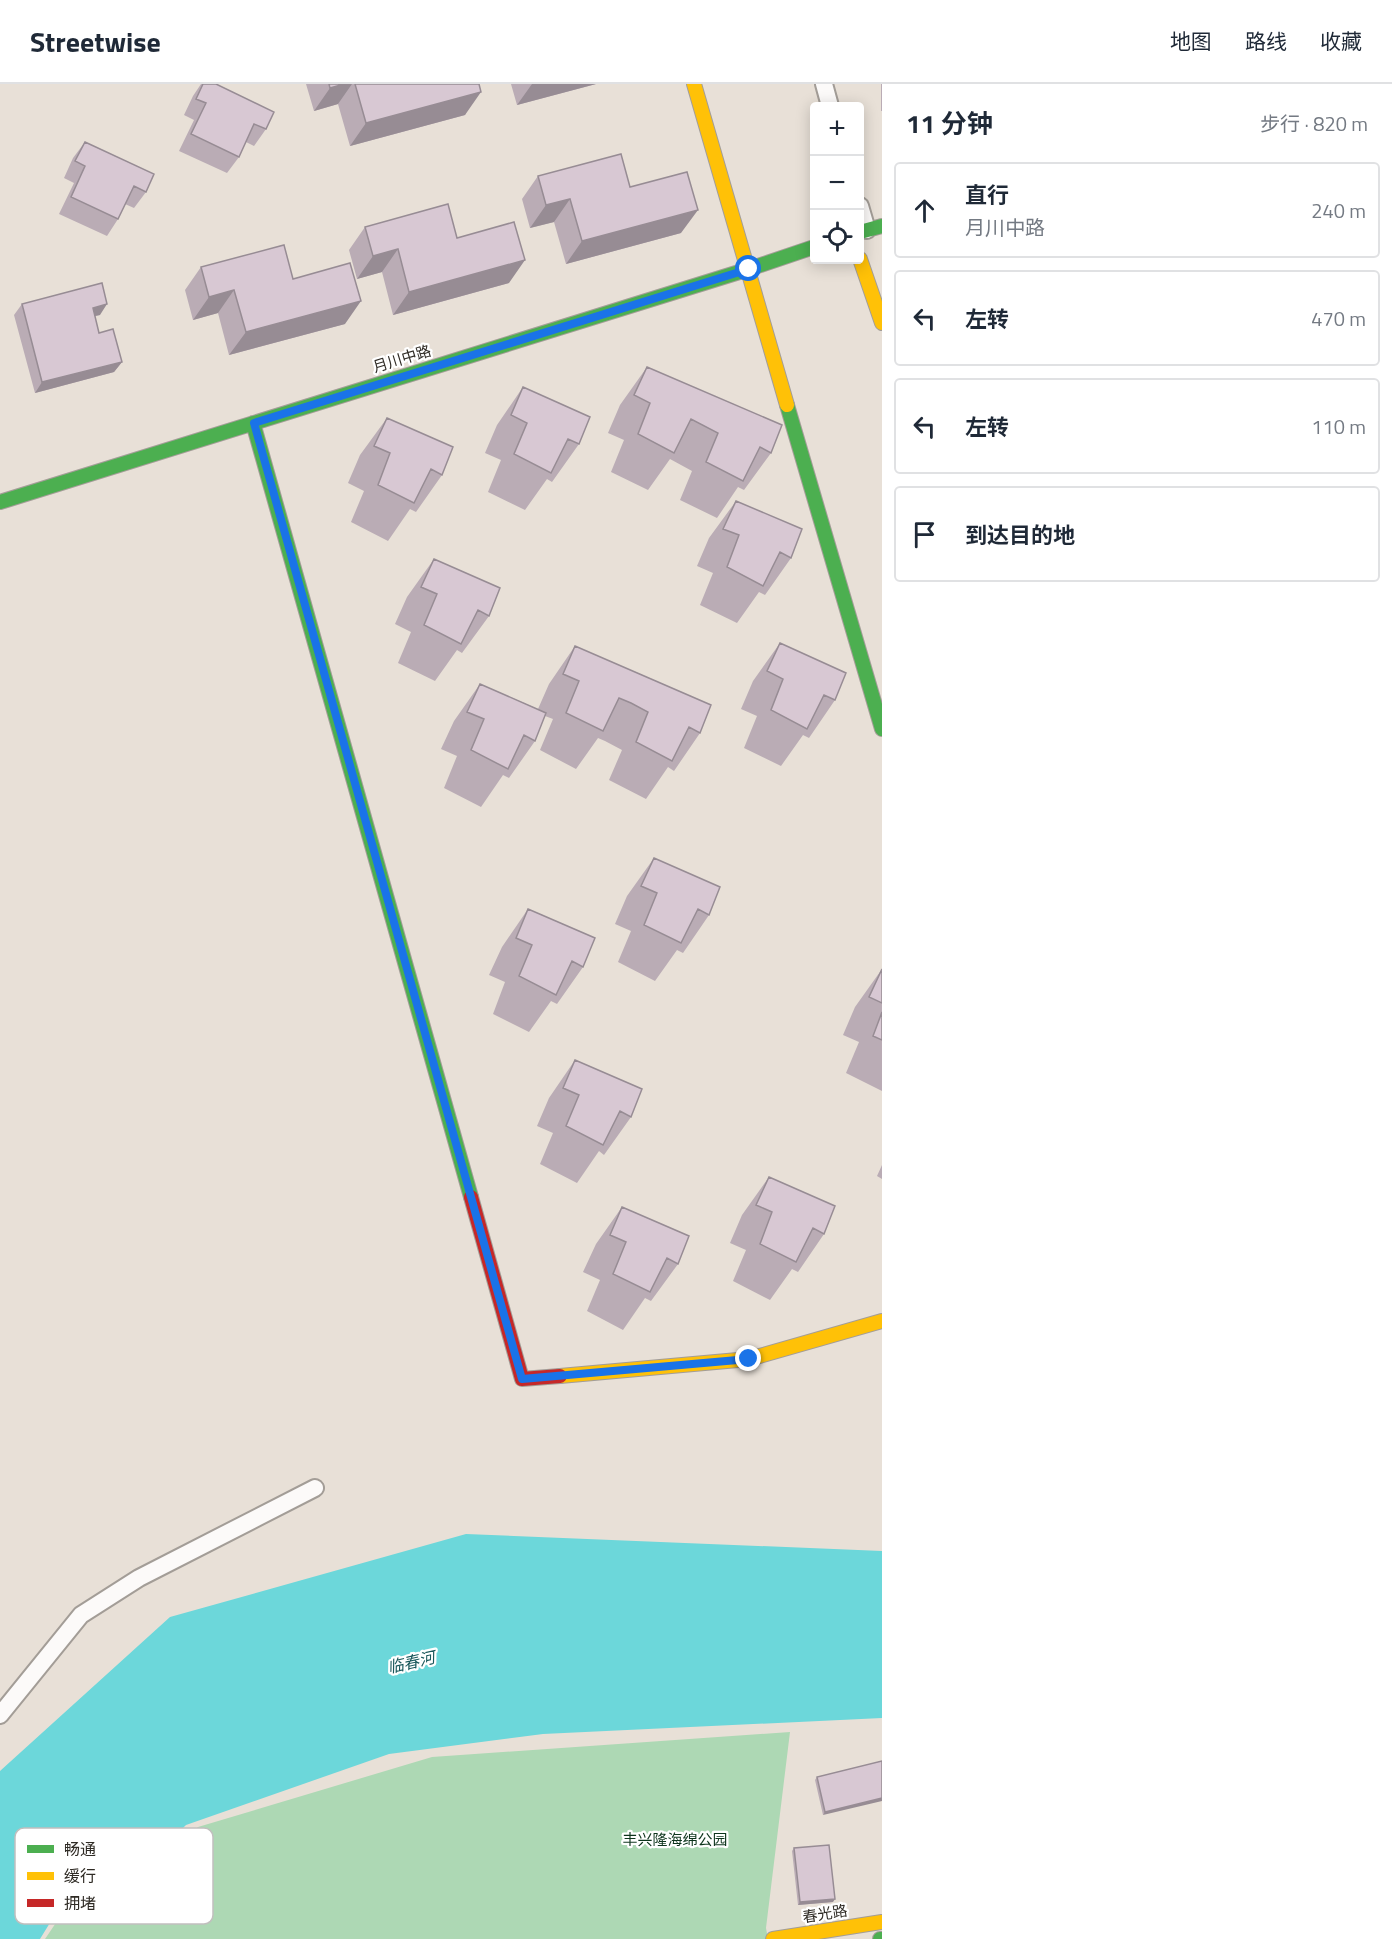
<!DOCTYPE html>
<html lang="zh">
<head>
<meta charset="utf-8">
<style>
  :root { --surface:#fff; --page:#f6f6f7; --text:#1f2937; --muted:#747a83; --line:#e0e1e3 }
  body { margin:0; font-family:"Titillium Web","Noto Sans SC",sans-serif; background:var(--page); color:var(--text) }
  .controls { position:absolute; right:18px; top:18px; display:grid; overflow:hidden; border-radius:6px; box-shadow:0 3px 15px #0003 }
  .controls button { width:54px; height:54px; display:grid; place-items:center; padding:0; border:0; border-bottom:2px solid var(--line); background:var(--surface); color:var(--text); font:30px sans-serif }
  .stop { position:absolute; width:18px; height:18px; margin:-14px; border:4px solid #1a73e8; border-radius:50%; background:#fff }
  .stop.end { background:#1a73e8; border-color:#fff; box-shadow:0 2px 6px #0008 }
  .list { margin:0; padding:0; list-style:none }
  h2 { display:flex; justify-content:space-between; align-items:center; height:78px; margin:0; padding:0 24px; font-size:26px }
  h2 small { font-size:20px; font-weight:400; color:var(--muted) }
  .list li { display:grid; grid-template-columns:39px 1fr auto; gap:18px; align-items:center; box-sizing:border-box; height:96px; margin:0 12px 12px; padding:0 12px; border:2px solid var(--line); border-radius:6px }
  .list b { display:block; font-size:22px; white-space:nowrap }
  .list p { margin:0; font-size:20px; white-space:nowrap; color:var(--muted) }
  .list em { font-size:20px; font-style:normal; color:var(--muted) }
  .icon { flex:none; width:33px; height:33px; fill:none; stroke:currentColor; stroke-width:2; stroke-linecap:round; stroke-linejoin:round }
  .map { position:relative; flex:none; width:882px; height:1855px; overflow:hidden }
  header { display:flex; align-items:center; gap:36px; box-sizing:border-box; height:84px; padding:0 30px; background:var(--surface); border-bottom:2px solid var(--line) }
  header strong { font-size:28px }
  nav { display:flex; gap:33px; margin-inline-start:auto; font-size:21px }
  main { display:flex }
  aside { flex:1; background:var(--surface) }
  .map>svg:first-child { display:block }
  .green { fill:#add8b4 }
  .water { fill:#6cd7da }
  .lines { fill:none; stroke-linecap:round; stroke-linejoin:round }
  .street-casing { stroke:#a39d97; stroke-width:20 }
  .fast-casing { stroke:#a39d97; stroke-width:16 }
  .slow-casing { stroke:#a39d97; stroke-width:16 }
  .jam-casing { stroke:#a39d97; stroke-width:16 }
  .street { stroke:#fcfaf9; stroke-width:16 }
  .fast { stroke:#4caf50; stroke-width:14 }
  .slow { stroke:#ffc107; stroke-width:14 }
  .jam { stroke:#c62828; stroke-width:14 }
  .wall { fill:#baacb5 }
  .shaded-wall { fill:#978c94 }
  .building { fill:#d8c8d3; stroke:#978c94; stroke-width:1.5 }
  .route { stroke:#1a73e8; stroke-width:8 }
  .labels { text-anchor:middle; stroke-width:4.5; stroke-linejoin:round; paint-order:stroke }
  .street-label { font-size:15px; fill:#2f2b25; stroke:#fff }
  .park-label { font-size:15px; fill:#0d341c; stroke:#fff }
  .water-label { font-size:16px; font-style:italic; fill:#1a585b; stroke:#fff }
  .key { fill:#fff; stroke:#c1bfbe; stroke-width:1.5 }
  .key-label { font-size:16px; fill:#2f2b25 }
</style>
</head>
<body>
<header>
<strong>Streetwise</strong>
<nav><a>地图</a><a>路线</a><a>收藏</a></nav>
</header>
<main>
<div class="map">
<svg width="882" height="1855" viewBox="0 0 882 1855">
  <rect width="100%" height="100%" fill="#e8e0d7"/>
  <path class="green" d="M790,1648L766,1844L768,1855H45L68,1821L117,1812L198,1743L432,1673Z"/>
  <path class="water" d="M466,1450L882,1467V1634L543,1650L389,1670L186,1741L118,1807L64,1816L40,1855H0V1687L170,1533Z"/>
  <g class="lines">
    <defs>
      <path id="street" d="M824,0L830,22
        M860,122L867,146
        M0,1631L81,1531L139,1494L315,1404"/>
      <path id="fast" d="M860,148L882,142
        M787,321L882,645
        M253,339L471,1113
        M0,418L749,185L814,163
        M880,1855H882"/>
      <path id="slow" d="M694,0L787,321
        M860,175L882,239
        M560,1292L749,1275L882,1237
        M773,1855L882,1838"/>
      <path id="jam" d="M471,1113L522,1295L560,1292"/>
    </defs>
    <use href="#street" class="street-casing"/>
    <use href="#fast" class="fast-casing"/>
    <use href="#slow" class="slow-casing"/>
    <use href="#jam" class="jam-casing"/>
    <use href="#street" class="street"/>
    <use href="#fast" class="fast"/>
    <use href="#slow" class="slow"/>
    <use href="#jam" class="jam"/>
  </g>
  <path class="wall" d="M201,0H216L266,45L254,62L246,58L239,73L227,89L179,67L194,36L184,31L193,12Z
    M306,0H479L465,31L350,62L338,20L314,27Z
    M511,0H596L517,21Z
    M881,0H882V27H881Z
    M85,58L146,108L134,124L125,120L118,135L107,152L59,130L74,99L64,94L73,74Z
    M538,92L630,103L681,149L566,180L554,138L530,144L522,115Z
    M365,143L457,154L509,199L393,231L382,188L357,195L349,166Z
    M201,183L293,195L345,240L229,271L218,229L193,236L185,206Z
    M22,220L100,231L95,232L99,249L122,278L114,288L35,309L14,231Z
    M647,283L771,369L744,406L738,403L717,434L680,416L692,387L670,375L648,406L611,388L624,356L608,349L620,321Z
    M523,303L579,360L552,398L547,395L525,426L488,408L501,376L485,369L497,341Z
    M387,334L442,391L416,428L410,425L388,457L351,438L364,407L348,399L360,371Z
    M736,417L791,474L765,511L759,508L737,539L700,521L713,489L697,482L709,454Z
    M434,475L489,532L462,569L457,566L435,597L398,579L411,548L395,540L407,513Z
    M780,559L835,616L809,654L803,651L781,682L744,664L757,632L741,625L753,597Z
    M575,562L700,649L674,687L668,683L646,715L609,696L622,666L605,657L598,654L576,685L540,666L553,635L545,632L535,657L509,694L503,691L481,723L444,704L457,672L441,665L454,637L480,600L538,625L549,600Z
    M654,774L709,831L683,869L677,866L655,897L618,878L631,847L615,840L627,812Z
    M528,825L583,883L557,920L551,917L529,948L493,930L505,898L489,891L502,863Z
    M882,885V1007L846,989L859,958L843,951L855,923Z
    M575,976L631,1033L604,1071L599,1067L577,1099L540,1080L553,1049L537,1042L549,1014Z
    M882,1081V1095L877,1092Z
    M769,1093L824,1150L798,1188L792,1185L770,1216L733,1197L746,1166L730,1159L742,1131Z
    M622,1123L678,1180L651,1217L645,1214L623,1246L587,1227L600,1196L583,1188L596,1160Z
    M882,1677L823,1731L815,1696L817,1693Z
    M794,1764L833,1818L798,1821L792,1767Z"/>
  <path class="shaded-wall" d="M344,0H352L338,20L314,27L330,4Z
    M532,0H596L517,21Z
    M481,8L465,31L350,62L366,39Z
    M570,115L554,138L530,144L546,121Z
    M698,126L681,149L566,180L582,157Z
    M398,165L382,188L357,195L373,172Z
    M525,176L509,199L393,231L409,208Z
    M234,206L218,229L193,236L209,213Z
    M361,217L345,240L229,271L246,248Z
    M107,220L100,231L85,234L93,224Z
    M122,278L114,288L35,309L42,298Z
    M882,1714V1717L823,1731L825,1728Z
    M835,1815L833,1818L798,1821L800,1818Z"/>
  <path class="building" d="M203,0H216L274,28L266,45L254,40L239,73L191,50L206,19L196,15Z
    M329,0H344L330,4Z
    M355,0H479L481,8L366,39Z
    M85,58L154,90L146,108L134,102L118,135L71,113L85,82L75,77Z
    M621,70L630,103L687,88L698,126L582,157L570,115L546,121L538,92Z
    M448,120L457,154L514,138L525,176L409,208L398,165L373,172L365,143Z
    M284,161L293,195L350,179L361,217L246,248L234,206L209,213L201,183Z
    M102,199L107,220L93,224L99,249L113,245L122,278L42,298L22,220Z
    M647,283L782,341L771,369L760,363L743,397L706,378L718,349L691,335L674,369L638,350L650,319L634,311Z
    M523,303L590,333L579,360L568,355L551,389L514,370L527,339L511,331Z
    M387,334L453,363L442,391L431,385L414,419L378,401L390,369L374,362Z
    M736,417L802,445L791,474L780,468L763,502L727,483L739,451L723,445Z
    M434,475L500,504L489,532L478,526L461,560L424,541L437,510L421,503Z
    M780,559L846,589L835,616L824,611L807,645L771,626L783,595L767,587Z
    M575,562L711,621L700,649L689,643L672,677L636,658L648,628L631,619L619,614L603,647L566,629L579,597L563,590Z
    M480,600L546,629L535,657L524,651L508,685L471,666L484,635L467,628Z
    M654,774L720,803L709,831L698,825L681,859L644,841L657,809L641,802Z
    M528,825L595,854L583,883L572,877L556,911L519,892L532,861L516,854Z
    M882,885V919L869,913Z
    M882,928V956L873,952Z
    M575,976L642,1005L631,1033L620,1027L603,1061L566,1042L579,1011L563,1004Z
    M769,1093L835,1122L824,1150L813,1144L796,1178L760,1160L772,1128L756,1121Z
    M622,1123L689,1152L678,1180L667,1174L650,1208L613,1190L626,1158L610,1151Z
    M882,1677V1714L825,1728L817,1693Z
    M829,1761L835,1815L800,1818L794,1764Z"/>
  <g class="lines">
    <path class="route" d="M749,185L254,339L522,1295L749,1275"/>
  </g>
  <g class="labels">
    <g class="street-label">
      <text transform="translate(402 275) rotate(-17)" y="5">月川中路</text>
      <text transform="translate(825 1830) rotate(-9)" y="5">春光路</text>
    </g>
    <g class="park-label">
      <text x="675" y="1761">丰兴隆海绵公园</text>
    </g>
    <g class="water-label">
      <text transform="translate(411 1578) rotate(-13)" y="6">临春河</text>
    </g>
  </g>
  <rect x="15" y="1744" width="198" height="96" rx="9" class="key"/>
  <rect x="27" y="1761" width="27" height="8" fill="#4caf50"/>
  <rect x="27" y="1788" width="27" height="8" fill="#ffc107"/>
  <rect x="27" y="1815" width="27" height="8" fill="#c62828"/>
  <g class="key-label">
    <text x="64" y="1771">畅通</text>
    <text x="64" y="1798">缓行</text>
    <text x="64" y="1825">拥堵</text>
  </g>
</svg>
<div class="controls">
<button>+</button>
<button>−</button>
<button><svg class="icon" aria-label="locate" viewBox="0 0 24 24"><circle cx="12" cy="12" r="6"/><path d="M12 2v4M12 18v4M2 12h4M18 12h4"/></svg></button>
</div>
<div class="stop" style="left:749px;top:185px"></div>
<div class="stop end" style="left:749px;top:1275px"></div>
</div>
<aside>
<h2>11 分钟<small>步行 · 820 m</small></h2>
<ul class="list">
<li><svg class="icon" aria-label="ahead" viewBox="0 0 24 24"><path d="M12 20V5M6 11l6-6 6 6"/></svg><div><b>直行</b><p>月川中路</p></div><em>240 m</em></li>
<li><svg class="icon" aria-label="left" viewBox="0 0 24 24"><path d="M17 20v-9H6M10 6l-5 5 5 5"/></svg><div><b>左转</b></div><em>470 m</em></li>
<li><svg class="icon" aria-label="left" viewBox="0 0 24 24"><path d="M17 20v-9H6M10 6l-5 5 5 5"/></svg><div><b>左转</b></div><em>110 m</em></li>
<li><svg class="icon" aria-label="arrive" viewBox="0 0 24 24"><path d="M6 21V4h12l-3 4 3 4H6"/></svg><div><b>到达目的地</b></div></li>
</ul>
</aside>
</main>
</body>
</html>
